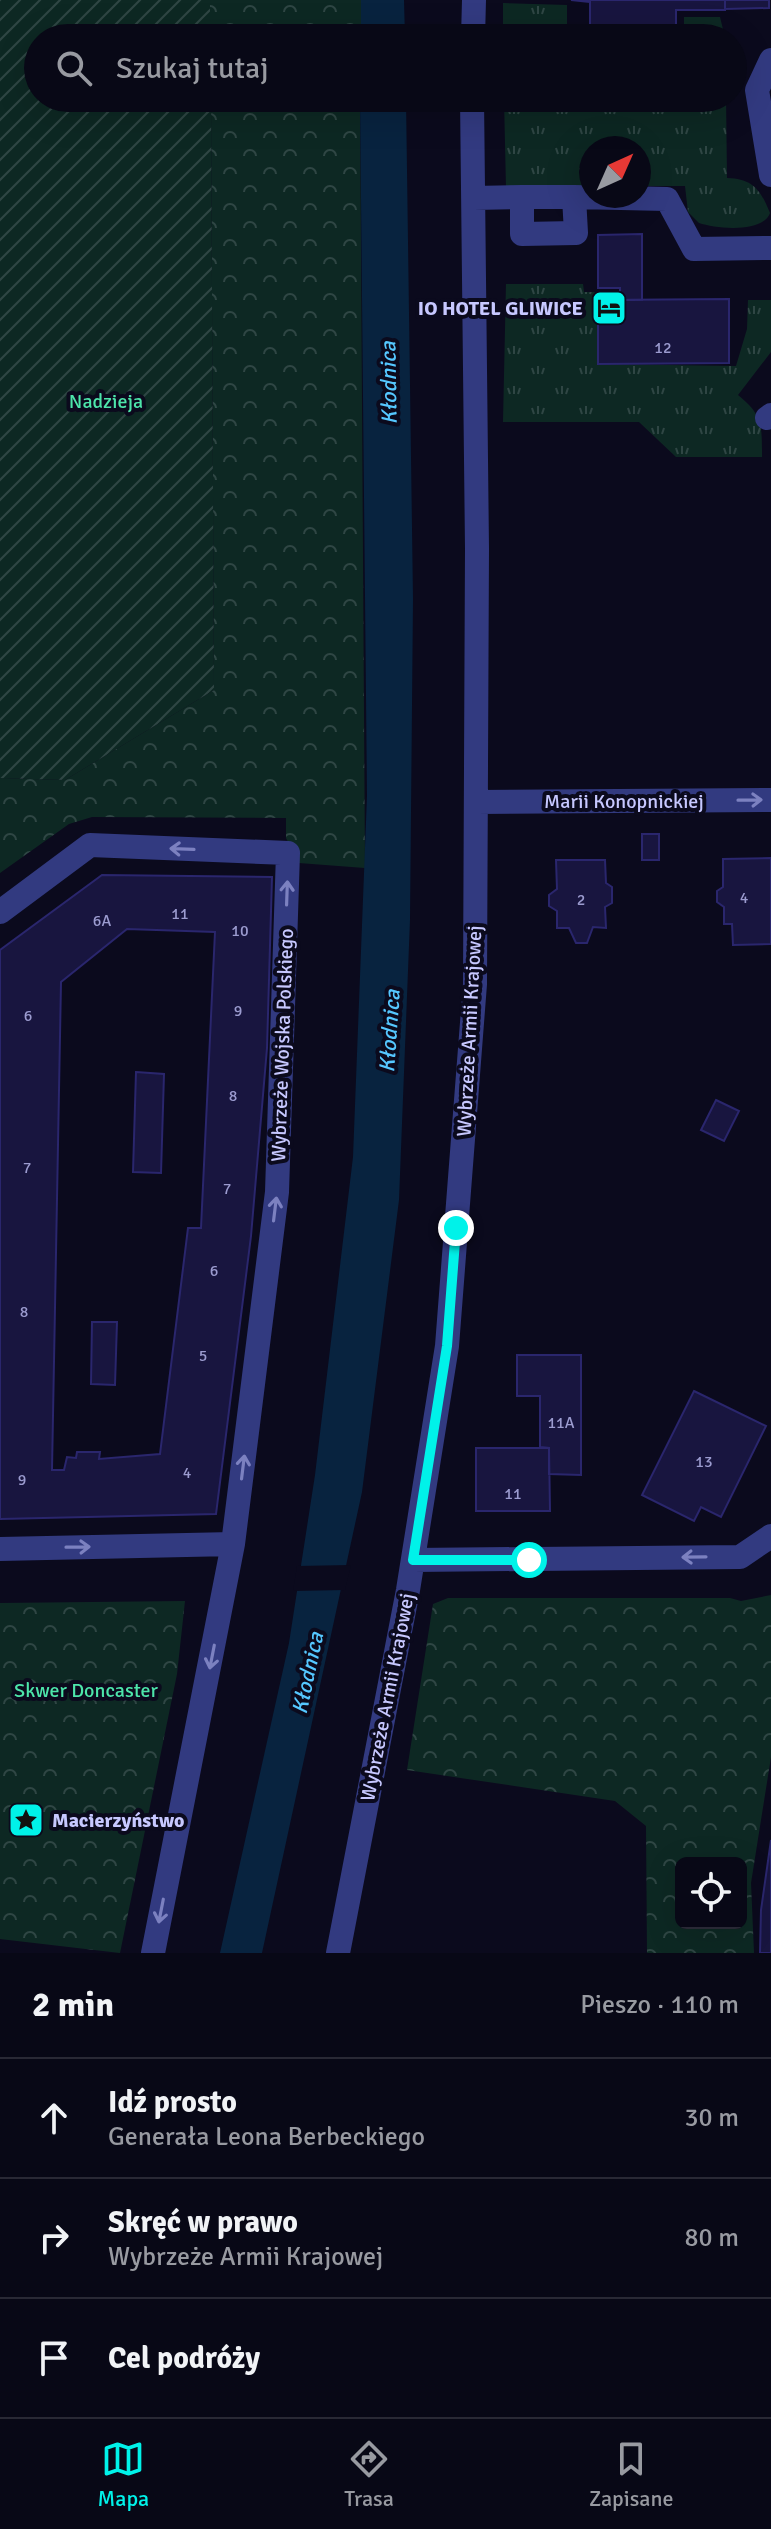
<!DOCTYPE html>
<html lang="pl">
<head>
<meta charset="utf-8">
<style>
  :root { --surface:#080816; --page:#161623; --text:#f1f3f6; --muted:#989aa1; --line:#292935; --accent:#00f2e9 }
  body { margin:0; font-family:Signika,sans-serif; background:var(--page); color:var(--text) }
  .controls { position:absolute; right:24px; bottom:24px; display:grid; overflow:hidden; border-radius:12px; box-shadow:0 8px 32px #0002 }
  .controls button { width:72px; height:72px; display:grid; place-items:center; padding:0; border:0; border-bottom:2px solid var(--line); background:var(--surface); color:var(--text); font:40px sans-serif }
  .compass { position:absolute; left:579px; top:136px; width:72px; height:72px; border-radius:50%; background:var(--surface); box-shadow:0 8px 32px #0002; rotate:45deg }
  .stop { position:absolute; width:24px; height:24px; margin:-18px; border:6px solid #00f2e9; border-radius:50%; background:#fff }
  .stop.end { background:#00f2e9; border-color:#fff; box-shadow:0 2px 8px #0008 }
  .list { margin:0; padding:0; list-style:none }
  h2 { display:flex; justify-content:space-between; align-items:center; height:104px; margin:0; padding:0 32px; font-size:34px }
  h2 small { font-size:26px; font-weight:400; color:var(--muted) }
  .list li { display:grid; grid-template-columns:52px 1fr auto; gap:24px; align-items:center; box-sizing:border-box; height:120px; padding:0 32px; border-top:2px solid var(--line) }
  .list b { display:block; font-size:30px; white-space:nowrap }
  .list p { margin:0; font-size:26px; white-space:nowrap; color:var(--muted) }
  .list em { font-size:26px; font-style:normal; color:var(--muted) }
  .icon { flex:none; width:44px; height:44px; fill:none; stroke:currentColor; stroke-width:2; stroke-linecap:round; stroke-linejoin:round }
  .map { position:relative; flex:none; width:771px; height:1953px; overflow:hidden }
  .search { position:absolute; background:var(--surface); box-shadow:0 8px 32px #0002; left:24px; right:24px; top:24px; height:88px; display:flex; align-items:center; gap:20px; box-sizing:border-box; padding:0 28px; border-radius:44px; color:var(--muted); font-size:30px }
  .sheet { height:464px; background:var(--surface) }
  nav { display:flex; justify-content:space-around; align-items:center; box-sizing:border-box; height:112px; border-top:2px solid var(--line); background:var(--surface); font-size:22px; color:var(--muted) }
  nav a { display:grid; justify-items:center; gap:4px }
  nav .on { color:var(--accent) }
  .map>svg:first-child { display:block }
  .grass { fill:url(#grass-tufts) }
  .park { fill:url(#park-crowns); fill-rule:evenodd }
  .garden { fill:url(#garden-furrows) }
  .water { fill:#08233f }
  .pier { fill:#0b0a1d }
  .building { fill:#18153f; stroke:#2a266d; stroke-width:2; fill-rule:evenodd }
  .lines { fill:none; stroke-linecap:round; stroke-linejoin:round }
  .minor { stroke:#323a80; stroke-width:24 }
  .oneway { stroke:#7c81c0 }
  .route { stroke:#00f2e9; stroke-width:10 }
  .labels { text-anchor:middle; stroke-width:8; stroke-linejoin:round; paint-order:stroke }
  .number-label { font-size:16px; fill:#9b9bcf }
  .poi-label { font-size:20px; font-weight:bold; fill:#c7c8ff; stroke:#0b0a1d; text-anchor:end }
  .park-label { font-size:20px; fill:#4de5aa; stroke:#0b0a1d }
  .street-label { font-size:20px; fill:#c7c8ff; stroke:#0b0a1d }
  .water-label { font-size:22px; font-style:italic; fill:#55c7ff; stroke:#0b0a1d }
</style>
</head>
<body>
<div class="map">
<svg width="771" height="1953" viewBox="0 0 771 1953">
  <defs>
    <pattern id="grass-tufts" width="24" height="20" patternUnits="userSpaceOnUse" patternTransform="scale(2)"><rect width="24" height="20" fill="#0d2823"/><path d="M3 7l-1-3M5 7V3M7 7l1-3M15 17l-1-3M17 17v-4M19 17l1-3" fill="none" stroke="#2f4644"/></pattern>
    <pattern id="park-crowns" width="20" height="18" patternUnits="userSpaceOnUse" patternTransform="scale(2)"><rect width="20" height="18" fill="#0d2823"/><path d="M2 6a3 3 0 1 1 6 0M12 15a3 3 0 1 1 6 0" fill="none" stroke="#2f4644"/></pattern>
    <pattern id="garden-furrows" width="10" height="10" patternUnits="userSpaceOnUse" patternTransform="scale(2)"><rect width="10" height="10" fill="#0d2823"/><path d="M-1 1l2-2M0 10L10 0M9 11l2-2" fill="none" stroke="#2f4644"/></pattern>
  </defs>
  <rect width="100%" height="100%" fill="#0b0a1d"/>
  <path class="grass" d="M503,3L567,5V35L637,38H503Z
    M684,17H720L725,38H684Z
    M504,98H726L727,178C753,179 760,189 770,213C763,233 717,229 699,223L688,212L685,186H639V148H591V186L506,187Z
    M506,284H583L584,292H597L599,364L736,366L747,329L748,300H771V352L738,395C763,415 762,426 762,457H676L639,422H503Z"/>
  <path class="park" d="M210,0H361V38H210Z
    M211,98H360L365,868L299,863L286,838V818L92,817L69,824L0,873V778L65,780L214,690Z
    M771,1595V1757L751,1883L754,1953H647L646,1826L615,1801L407,1770L433,1604L448,1598H730L741,1601ZM681,1863H741V1923H681Z
    M185,1601L177,1674L120,1953L0,1939V1603Z"/>
  <path class="garden" d="M0,0H210V38H38V98H211L214,690L65,780L0,778Z"/>
  <path class="water" d="M361,0H404L405,38H361Z
    M360,98H406L413,599L410,920L399,1200L362,1492L262,1953H220L289,1643L315,1475L353,1157L367,796Z"/>
  <path class="pier" d="M351,1565L345,1590L293,1591L297,1566Z"/>
  <path class="building" d="M725,0H769V8L725,9Z
    M725,0V10H676V26L590,25V2L571,0Z
    M642,234V300H620V288H598V235Z
    M729,299V363L598,364V300Z
    M642,834H659V860H642Z
    M771,858V944L733,945L732,924H724V907L717,902V891L723,887V859Z
    M556,860H605L606,883L612,887V903L605,907L606,928L593,927L587,943H576L569,928H557V911L549,906V895L557,889Z
    M102,875L272,877L267,1048L251,1236L216,1514L0,1519V950ZM127,929L215,932L201,1228H188L160,1454L99,1459L100,1452H77L76,1458L67,1457L64,1470H52L61,982Z
    M136,1072L164,1074L161,1173L133,1172Z
    M716,1100L739,1111L724,1141L701,1130Z
    M92,1322H117L115,1385L91,1384Z
    M517,1355H581V1475L549,1474V1448L540,1447V1396H517Z
    M694,1391L766,1426L721,1517L701,1507L694,1521L642,1495Z
    M476,1448H549L550,1511H476Z
    M771,1840V1953H760L761,1910Z"/>
  <g class="lines">
    <path class="minor" d="M473,38L474,0
      M771,60L757,90L771,175
      M574,197L667,199L694,249L771,248
      M474,198L522,197V234L576,233L574,197H522
      M767,418L771,415
      M476,802L771,800
      M0,912L90,845L288,853L277,1192L233,1544L153,1953
      M0,1549L233,1544
      M413,1560L740,1557L771,1536
      M338,1953L408,1590L447,1346L475,984L477,549L472,98"/>
  </g>
  <defs><path id="oneway-shaft" d="M-6 0H5M1.5-3L5.5 0L1.5 3" fill="none" stroke-width="1.6" stroke-linecap="round" stroke-linejoin="round" transform="scale(2)"/></defs>
  <g class="oneway">
    <use href="#oneway-shaft" transform="translate(750 800) rotate(-1)"/>
    <use href="#oneway-shaft" transform="translate(182 849) rotate(-178)"/>
    <use href="#oneway-shaft" transform="translate(287 893) rotate(-88)"/>
    <use href="#oneway-shaft" transform="translate(275 1209) rotate(-83)"/>
    <use href="#oneway-shaft" transform="translate(243 1467) rotate(-83)"/>
    <use href="#oneway-shaft" transform="translate(78 1547) rotate(-1)"/>
    <use href="#oneway-shaft" transform="translate(694 1557) rotate(179)"/>
    <use href="#oneway-shaft" transform="translate(212 1657) rotate(101)"/>
    <use href="#oneway-shaft" transform="translate(161 1911) rotate(101)"/>
  </g>
  <g class="lines">
    <path class="route" d="M456,1228L447,1346L413,1560H529"/>
  </g>
  <defs>
    <symbol id="hotel-square" viewBox="-11 -11 22 22"><rect x="-9" y="-9" width="18" height="18" rx="4" fill="#00f2e9" stroke="#0b0a1d"/><path d="M-6-4.5h1.5V1H6V5H4.5V3h-9V5H-6ZM-4 0a1.8 1.8 0 1 1 3.6 0ZM.5 0V-2.5h3Q6-2.5 6 0Z" fill="#111"/></symbol>
    <symbol id="sight-square" viewBox="-11 -11 22 22"><rect x="-9" y="-9" width="18" height="18" rx="4" fill="#00f2e9" stroke="#0b0a1d"/><path d="M0-6L1.8-2.2L6-1.7L2.9 1.2L3.7 5.4L0 3.3L-3.7 5.4L-2.9 1.2L-6-1.7L-1.8-2.2Z" fill="#111"/></symbol>
  </defs>
  <g fill-rule="evenodd">
    <use href="#hotel-square" x="589" y="288" width="40" height="40"/>
    <use href="#sight-square" x="6" y="1800" width="40" height="40"/>
  </g>
  <g class="labels">
    <g class="number-label">
      <text x="663" y="353">12</text>
      <text x="744" y="903">4</text>
      <text x="581" y="905">2</text>
      <text x="180" y="919">11</text>
      <text x="102" y="926">6A</text>
      <text x="240" y="936">10</text>
      <text x="238" y="1016">9</text>
      <text x="28" y="1021">6</text>
      <text x="233" y="1101">8</text>
      <text x="27" y="1173">7</text>
      <text x="227" y="1194">7</text>
      <text x="214" y="1276">6</text>
      <text x="24" y="1317">8</text>
      <text x="203" y="1361">5</text>
      <text x="561" y="1428">11A</text>
      <text x="704" y="1467">13</text>
      <text x="187" y="1478">4</text>
      <text x="22" y="1485">9</text>
      <text x="513" y="1499">11</text>
    </g>
    <g class="poi-label">
      <text x="583" y="315">IO HOTEL GLIWICE</text>
      <text x="52" y="1827" text-anchor="start">Macierzyństwo</text>
    </g>
    <g class="park-label">
      <text x="106" y="408">Nadzieja</text>
      <text x="86" y="1697">Skwer Doncaster</text>
    </g>
    <g class="street-label">
      <text x="624" y="808">Marii Konopnickiej</text>
      <text transform="translate(469 1031) rotate(-87)" y="7">Wybrzeże Armii Krajowej</text>
      <text transform="translate(282 1045) rotate(-88)" y="7">Wybrzeże Wojska Polskiego</text>
      <text transform="translate(387 1697) rotate(-79)" y="7">Wybrzeże Armii Krajowej</text>
    </g>
    <g class="water-label">
      <text transform="translate(388 383) rotate(-91)" y="8">Kłodnica</text>
      <text transform="translate(389 1031) rotate(-86)" y="8">Kłodnica</text>
      <text transform="translate(307 1673) rotate(-78)" y="8">Kłodnica</text>
    </g>
  </g>
</svg>
<div class="controls">
<button><svg class="icon" aria-label="locate" viewBox="0 0 24 24"><circle cx="12" cy="12" r="6"/><path d="M12 2v4M12 18v4M2 12h4M18 12h4"/></svg></button>
</div>
<svg class="compass" viewBox="-18 -18 36 36"><path d="M0-13l5 13h-10z" fill="#e53935"/><path d="M0 13l5-13h-10z" fill="#989aa1"/></svg>
<div class="stop" style="left:529px;top:1560px"></div>
<div class="stop end" style="left:456px;top:1228px"></div>
<div class="search"><svg class="icon" aria-label="search" viewBox="0 0 24 24"><circle cx="10" cy="10" r="6"/><path d="M15 15l6 6"/></svg>Szukaj tutaj</div>
</div>
<section class="sheet">
<h2>2 min<small>Pieszo · 110 m</small></h2>
<ul class="list">
<li><svg class="icon" aria-label="ahead" viewBox="0 0 24 24"><path d="M12 20V5M6 11l6-6 6 6"/></svg><div><b>Idź prosto</b><p>Generała Leona Berbeckiego</p></div><em>30 m</em></li>
<li><svg class="icon" aria-label="right" viewBox="0 0 24 24"><path d="M7 20v-9h11M14 6l5 5-5 5"/></svg><div><b>Skręć w prawo</b><p>Wybrzeże Armii Krajowej</p></div><em>80 m</em></li>
<li><svg class="icon" aria-label="arrive" viewBox="0 0 24 24"><path d="M6 21V4h12l-3 4 3 4H6"/></svg><div><b>Cel podróży</b></div></li>
</ul>
</section>
<nav>
<a class="on"><svg class="icon" aria-label="map" viewBox="0 0 24 24"><path d="M3 6l6-2 6 2 6-2v14l-6 2-6-2-6 2zM9 4v14M15 6v14"/></svg>Mapa</a>
<a><svg class="icon" aria-label="directions" viewBox="0 0 24 24"><path d="M12 3l9 9-9 9-9-9zM9 14v-3h6M13 9l2 2-2 2"/></svg>Trasa</a>
<a><svg class="icon" aria-label="saved" viewBox="0 0 24 24"><path d="M7 4h10v16l-5-4-5 4z"/></svg>Zapisane</a>
</nav>
</body>
</html>
